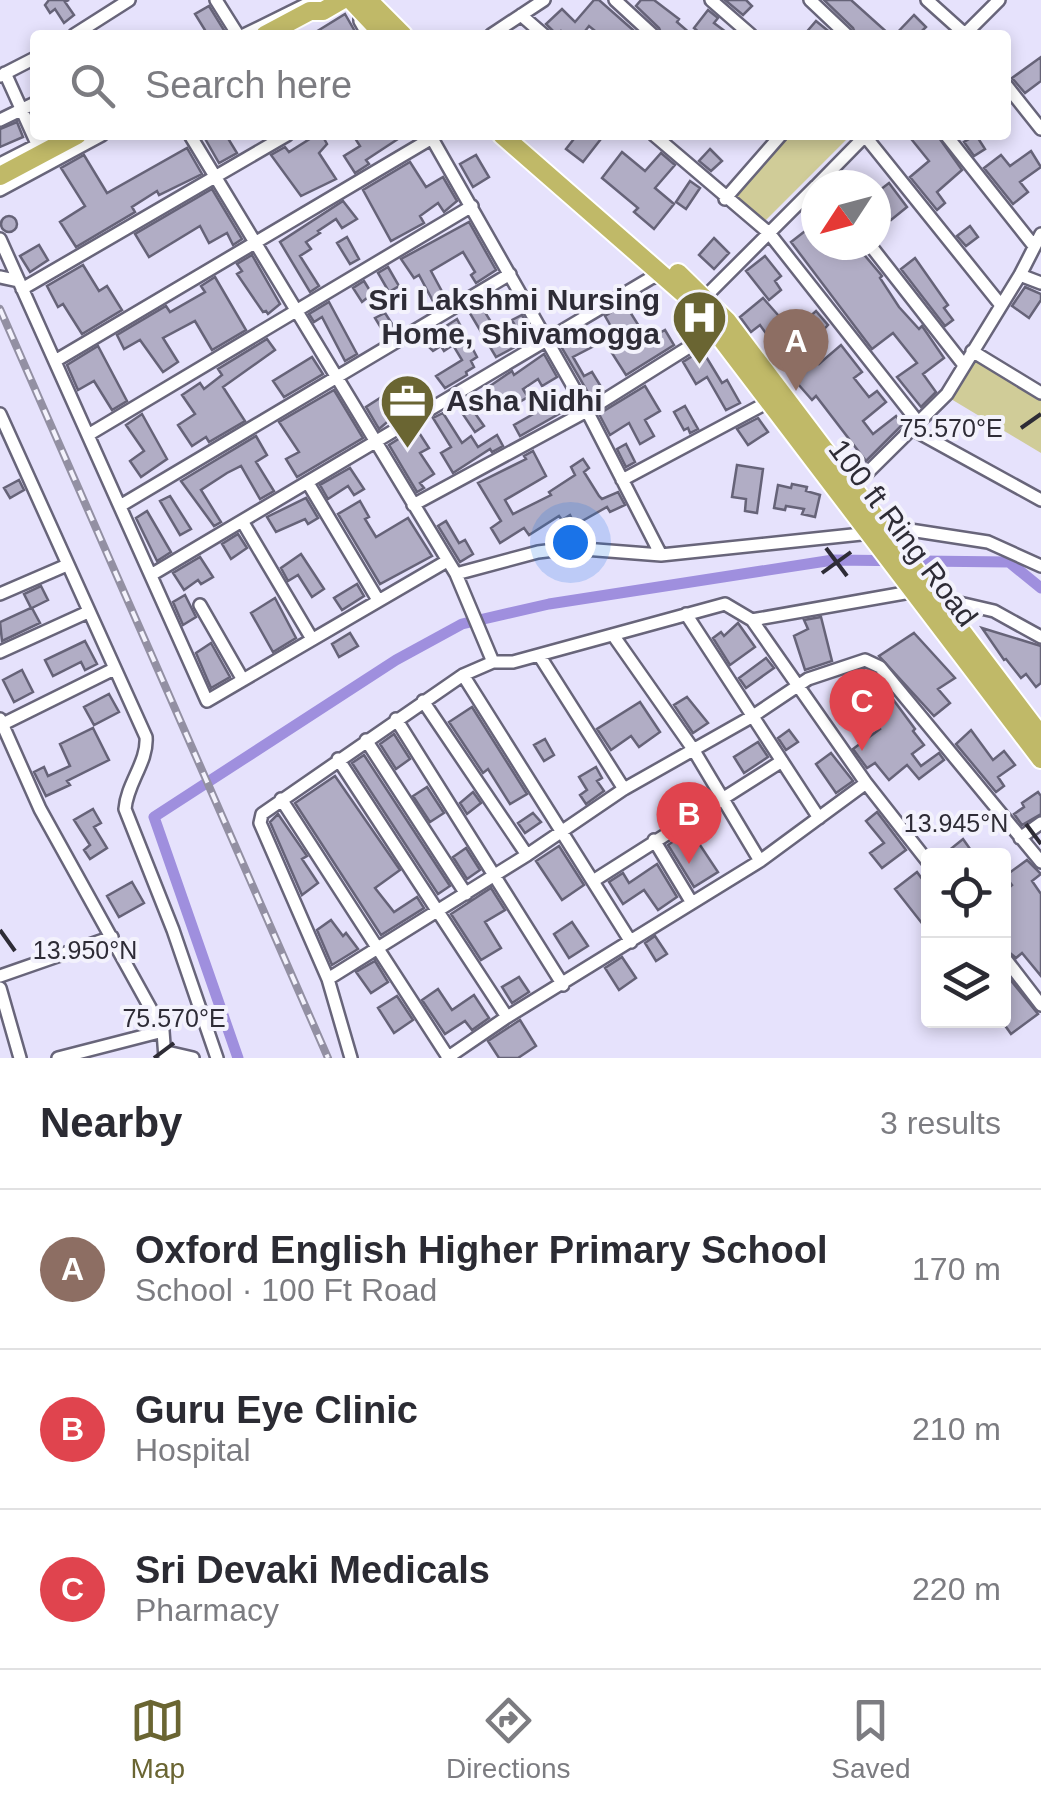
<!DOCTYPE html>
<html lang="en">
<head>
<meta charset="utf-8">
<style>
  :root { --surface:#fff; --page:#f7f7f7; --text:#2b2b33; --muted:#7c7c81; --line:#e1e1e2; --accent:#6a6532 }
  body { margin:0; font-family:Helvetica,sans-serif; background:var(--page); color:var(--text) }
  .controls { position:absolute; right:30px; bottom:30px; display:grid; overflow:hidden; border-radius:10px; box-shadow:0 5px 15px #0003 }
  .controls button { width:90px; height:90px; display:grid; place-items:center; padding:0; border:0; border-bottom:2px solid var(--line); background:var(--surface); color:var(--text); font:50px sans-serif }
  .compass { position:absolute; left:801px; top:170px; width:90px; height:90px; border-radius:50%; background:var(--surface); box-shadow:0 5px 15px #0003; rotate:234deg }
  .you { position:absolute; left:570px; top:542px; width:35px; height:35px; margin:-25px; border:8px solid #fff; border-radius:50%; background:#1a73e8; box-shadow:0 0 0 15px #1a73e833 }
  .badge { display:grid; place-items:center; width:65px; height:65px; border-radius:50%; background:var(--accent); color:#fff; font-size:32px; font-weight:700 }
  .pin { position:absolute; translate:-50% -82px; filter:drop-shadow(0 2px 5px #0008) }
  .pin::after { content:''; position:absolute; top:52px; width:35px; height:30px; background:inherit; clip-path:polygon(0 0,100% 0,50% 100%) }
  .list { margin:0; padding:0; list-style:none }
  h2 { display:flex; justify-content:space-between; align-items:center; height:130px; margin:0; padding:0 40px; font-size:42px }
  h2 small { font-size:32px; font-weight:400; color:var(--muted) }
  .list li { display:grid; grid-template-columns:65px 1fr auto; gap:30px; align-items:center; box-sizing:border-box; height:160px; padding:0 40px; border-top:2px solid var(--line) }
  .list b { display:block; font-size:38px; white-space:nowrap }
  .list p { margin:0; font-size:32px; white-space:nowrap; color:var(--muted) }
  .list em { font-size:32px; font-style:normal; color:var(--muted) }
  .icon { flex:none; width:55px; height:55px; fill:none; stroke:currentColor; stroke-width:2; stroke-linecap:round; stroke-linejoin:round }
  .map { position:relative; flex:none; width:1041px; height:1058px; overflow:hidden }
  .search { position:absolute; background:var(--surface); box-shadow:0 5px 15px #0003; left:30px; right:30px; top:30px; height:110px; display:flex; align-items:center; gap:25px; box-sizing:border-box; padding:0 35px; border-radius:10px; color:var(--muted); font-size:38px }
  .sheet { height:610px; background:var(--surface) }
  nav { display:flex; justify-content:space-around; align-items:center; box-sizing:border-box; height:140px; border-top:2px solid var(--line); background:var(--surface); font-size:28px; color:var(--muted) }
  nav a { display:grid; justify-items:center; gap:5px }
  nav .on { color:var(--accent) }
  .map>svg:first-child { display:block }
  .green { fill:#d0cc98 }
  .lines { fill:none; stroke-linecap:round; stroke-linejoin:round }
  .canal { stroke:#9f8fde; stroke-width:11 }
  .building { fill:#b1adc5; stroke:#666378; stroke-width:2.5 }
  .street-casing { stroke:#68657a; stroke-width:16 }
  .primary-casing { stroke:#fff; stroke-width:22 }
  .street { stroke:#fff; stroke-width:11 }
  .primary { stroke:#c0b968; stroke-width:18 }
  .rail-casing { stroke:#9390a3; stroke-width:8 }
  .rail { stroke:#f3f2fc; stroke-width:4; stroke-dasharray:11; stroke-linecap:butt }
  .ticks { fill:none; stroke:#2e2c36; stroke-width:4 }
  .labels { text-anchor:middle; stroke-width:8; stroke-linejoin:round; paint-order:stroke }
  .poi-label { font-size:30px; font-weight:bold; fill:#2e2c36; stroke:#f3f2fc; text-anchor:end }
  .street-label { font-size:30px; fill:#2e2c36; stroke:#f3f2fc }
  .ticks-label { font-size:25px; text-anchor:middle; fill:#2e2c36; stroke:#f3f2fc; stroke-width:8; stroke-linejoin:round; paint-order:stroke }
</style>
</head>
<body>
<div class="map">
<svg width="1041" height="1058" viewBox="0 0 1041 1058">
  <rect width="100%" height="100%" fill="#e6e2fc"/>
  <path class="green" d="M789,135H851L760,226L727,202Z
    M975,358L1041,400V453L951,399Z"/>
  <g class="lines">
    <path class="canal" d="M238,1058L154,817L396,660L462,624L549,604L833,560L1009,562L1041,588"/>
  </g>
  <path class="building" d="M49,0H69L65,2L74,15L64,23L55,9L50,13L45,5Z
    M594,0H599L633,30L629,35H600L589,26L582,35H566L561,31L557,35L546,24L562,9L575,22Z
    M641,0H654L679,19L677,22L692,35H662L659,28L636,6Z
    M725,0H746L752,6L743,15Z
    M824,0H851L890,35H856L853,28Z
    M209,6L227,35H208L195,14Z
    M708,10L718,18L714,23L730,35H702L694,28Z
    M345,14L357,35H311Z
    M914,15L926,27L918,35H895Z
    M816,21L832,34L833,35H804Z
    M1041,57V81L1025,93L1012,78Z
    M17,122L23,137L0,147V129Z
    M203,135H226L237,153L219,163Z
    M316,135H322L327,144L319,153L336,179L301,196L271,155L285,147L289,152Z
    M353,135H404L366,160L369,164L355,173L344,156L360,146Z
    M577,135H604L583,162L566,149Z
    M908,135H937L962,170L937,192L945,203L937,210L910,177L929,161Z
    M976,135L985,149L974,156L964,142Z
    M187,148L202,174L159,195L157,191L132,207L135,212L76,247L60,222L85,206L61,168L84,155L107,193Z
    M710,149L722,161L711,171L699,161Z
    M1031,151L1041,167L1020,182L1028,192L1013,204L984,168L1001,155L1010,166Z
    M622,152L645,171L661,153L675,165L655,188L674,204L654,229L634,212L638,208L602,178Z
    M476,155L489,177L473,187L460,164Z
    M410,162L426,187L443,177L457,201L444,212L438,203L420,216L424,223L391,241L363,190Z
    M690,181L700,188L686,209L676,202Z
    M889,183L907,207L891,220L876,201V193Z
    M212,189L242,239L233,245L227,233L209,243L200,226L149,257L135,234Z
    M343,201L357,219L342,228L336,219L318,231L320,233L306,242L311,249L300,256L319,286L310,292L280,242Z
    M1 224a8 8 0 1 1 16 0a8 8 0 1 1-16 0Z
    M469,222L496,270L476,283L471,275L475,272L463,252L431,271L445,297L434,303L419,275L414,278L401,259Z
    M970,226L978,237L966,246L957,236Z
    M809,228L816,237V245H856L882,276L880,278L899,307L919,329L922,326L944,358L923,374L936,392L921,407L897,377L917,363L893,333L872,349L791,242Z
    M347,237L359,259L350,264L337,243Z
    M714,238L729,253L714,269L699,255Z
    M39,245L48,260L30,272L20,256Z
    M252,255L280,304L268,314L266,311L263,312L237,274L242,271L237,264Z
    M765,256L781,276L775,281L781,290L769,300L746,271Z
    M915,258L948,305L944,308L953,320L945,326L901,269Z
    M83,265L99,291L107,286L122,310L82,334L63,304L58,307L47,286Z
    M388,267L399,286L389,292L378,273Z
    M215,277L246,330L212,350L195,321L163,338L178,362L163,372L140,340L124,349L117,335L166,306L170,312L205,292L201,286Z
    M364,281L372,294L362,302L353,288Z
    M1025,287L1041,294V300L1029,318L1012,306Z
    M494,295L500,305L486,314L501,338L517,329L512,320L522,315L534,337L496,357L468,310Z
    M763,298L793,332L816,311L828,325L807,347L819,364L841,345L862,372L854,378L869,397L877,391L886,402L863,421L873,434L896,416L902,425L866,461L816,396L812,400L798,384L786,368L789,365L760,325L751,332L740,317Z
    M329,302L357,354L345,361L322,317L314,322L309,314Z
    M625,304L642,331L650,327L654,336L665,330L674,345L626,375L610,350L621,344L605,316Z
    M385,313L396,330L386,336L375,318Z
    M457,319L477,357L471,361L474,367L466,372L467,375L445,388L436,376L462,360L453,345L444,351L441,346L433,351L420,338L430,333L432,335Z
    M586,327L596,345L573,357L584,376L592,372L603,390L590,396L559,343Z
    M267,339L275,350L223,387L245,421L209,442L206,437L192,446L178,425L195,414L182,395L200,383L204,389L222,375L218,369Z
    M98,346L127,401L112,410L94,381L78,390L67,365Z
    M702,350L722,383L727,380L740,403L726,410L707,377L696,384L683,362Z
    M544,354L557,377L542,386L538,379L523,389L528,397L502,412L487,388L512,371L514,375Z
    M312,357L323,374L284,397L273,381Z
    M405,381L418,400L408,406L396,387Z
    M645,386L660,411L645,420L654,436L640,444L629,423L610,435L599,414Z
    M334,390L363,438L297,477L286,459L299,452L279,422Z
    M552,390L564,411L520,436L514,425L535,413L530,404Z
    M380,398L393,417L379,429L366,407Z
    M467,402L484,426L475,432L458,407Z
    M685,406L698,429L690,433L688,428L684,430L674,412Z
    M443,413L462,443L471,436L478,447L497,435L503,446L492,452L490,449L453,473L441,453L451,447L433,418Z
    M142,414L167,459L141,477L130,461L144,451L126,425Z
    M758,418L768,432L748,445L737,429Z
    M416,428L429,448L420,453L434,474L420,483L424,488L417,492L389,445Z
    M256,436L267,455L256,462L274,491L260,499L241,466L227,473L201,490L221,522L214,526L181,481Z
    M626,444L635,462L626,467L617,449Z
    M533,451L546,476L505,500L513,514L551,495L549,492L575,475L571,467L583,459L589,468L584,472L599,496L602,499L618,492L625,505L610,512L607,507L575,525L570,515L562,520L559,516L529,535L524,528L500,543L491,528L501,521L478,483L526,459L524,456Z
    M737,465L763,469L757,513L745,511L746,499L732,497Z
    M350,468L364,489L354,495L348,486L328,499L320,485Z
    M19,480L24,490L10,498L4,488Z
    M792,484L807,487L806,491L820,495L815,517L802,514L804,509L786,506L785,510L774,508L778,485L791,488Z
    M170,496L191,529L180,535L160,501Z
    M306,498L318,518L308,524L305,519L276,532L267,517Z
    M360,501L369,517L365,519L376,537L408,518L432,556L380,584L338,514Z
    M147,511L171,552L157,561L136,518Z
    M446,521L459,543L465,540L473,554L460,562L438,526Z
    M238,534L247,548L231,559L222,544Z
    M301,554L324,589L312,597L298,575L288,581L281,568Z
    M200,557L213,577L201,584L198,580L184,590L173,573Z
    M357,584L364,596L342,610L334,598Z
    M41,586L48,600L32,608L40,623L2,641L0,622L31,608L24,594Z
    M185,595L196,617L183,625L173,602Z
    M275,598L296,638L273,652L251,613Z
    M821,617L832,661L805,670L794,636L808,629L804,620Z
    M738,623L755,647L730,665L713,638L721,632L724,636Z
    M982,628L1041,646V683L1036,687L1026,674L1021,678L1006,659L1004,660Z
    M350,633L358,646L339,657L332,644Z
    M914,633L955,678L938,689L950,703L934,716L879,656Z
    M85,641L97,664L85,670L81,662L53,676L45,660Z
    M211,643L230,677L211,688L196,653Z
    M766,658L774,668L746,688L739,678Z
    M22,670L33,692L14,702L3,680Z
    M864,670L886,696L889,694L915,729L913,731L924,745L912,754L921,766L939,753L944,760L919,779L907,765L889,780L875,763L867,768L853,749L880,729L869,714L872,712L869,707L874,704L850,677Z
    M109,694L119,712L94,725L84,707Z
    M687,697L708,723L693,733L674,705Z
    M640,702L660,732L639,747L631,736L611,750L597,729Z
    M472,707L527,794L510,804L488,769L483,773L449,722Z
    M93,728L109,760L67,781L70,785L46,796L34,772L44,767L48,776L70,766L60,744Z
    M789,730L798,742L786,750L778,738Z
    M971,730L993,760L1004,751L1015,765L998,777L1004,786L996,792L956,744Z
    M394,734L410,759L396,769L380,744Z
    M545,739L554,755L544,761L534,745Z
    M758,742L768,757L744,773L734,757Z
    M831,753L853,781L836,793L816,764Z
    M364,755L450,886L438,894L352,763Z
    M596,767L602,778L597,781L604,791L586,804L580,795L587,790L579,777Z
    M335,776L400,870L375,888L394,912L417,897L424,908L381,935L295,803Z
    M427,787L444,813L430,822L413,796Z
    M473,792L481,803L467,814L460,803Z
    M1038,792L1041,796V814L1022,825L1014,814L1024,807L1022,803Z
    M93,809L101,823L94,827L107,848L90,859L84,850L90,845L74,820Z
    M877,812L906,850L882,868L870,853L884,843L866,821Z
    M976,812L982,821L964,834L958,824Z
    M533,813L541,822L525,833L518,823Z
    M278,814L307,856L302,859L318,883L302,895L270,822Z
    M690,830L718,872L694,887L668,845Z
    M963,839L975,856H942Z
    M559,846L584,885L562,900L536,861Z
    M466,848L480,870L467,879L453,857Z
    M1027,860L1041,874L1032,881L1041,894V976L1022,953L1016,958L1004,948V892L1012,885L1005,876Z
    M657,864L677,897L658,910L644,890L623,904L609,882L623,873L629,883Z
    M917,872L928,887V931L895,889Z
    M132,882L144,903L119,917L107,896Z
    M491,888L505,910L485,922L501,948L481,960L451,914Z
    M331,920L343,936L346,933L358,949L332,965L317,930Z
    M572,922L588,946L569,958L554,934Z
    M655,936L667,954L656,961L645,943Z
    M622,957L636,978L619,990L605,968Z
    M375,961L388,982L371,993L356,972Z
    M1004,972L1038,1014L1011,1034L1004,1024Z
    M519,977L529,992L512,1003L502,987Z
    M438,989L452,1010L474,995L489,1018L472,1030L465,1021L445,1034L422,1000Z
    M397,996L413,1020L394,1033L378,1008Z
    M520,1020L536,1046L518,1058H499L488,1041Z"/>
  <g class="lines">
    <defs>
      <path id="street" d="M216,0L238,35
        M615,0L653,35
        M711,0L751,35
        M810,0L847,35
        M927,0L966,35
        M360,13V21L368,35
        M521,15L544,35
        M74,35L129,0
        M244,35L315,0
        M491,35L544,0
        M964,35L999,0
        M5,73L38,146
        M0,76L35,58
        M1006,85L1041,129
        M0,120L35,103
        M190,135L456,574L493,662
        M430,135L587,411L661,555L871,533L884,526L988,542L1041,566
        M654,135L769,233L918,422
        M946,135L1034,246
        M865,136L1000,304
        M0,164L57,135
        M817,185L866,135
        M0,190L102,135
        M725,199L781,135
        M0,239L207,701L447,561
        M870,245L964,365
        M1020,275L1041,283
        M0,277L19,281
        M22,289L287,135
        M699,303L816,186
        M972,351L1041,393
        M55,361L432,138
        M0,414L146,737C148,762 127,783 125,809L173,930L217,1058
        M912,429L1041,500
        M88,435L472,206
        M622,480L770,401
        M308,483L378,600
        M854,486L947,394L1020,275L1041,234
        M413,505L587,411L697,342L704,315
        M120,506L510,274
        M242,521L312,639
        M456,574L538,552L571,548L661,555
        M151,575L651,278L662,275
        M0,594L67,565
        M938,598L994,611L1041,637
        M200,605L243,680
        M686,614L819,818
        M613,635L693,749L760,861
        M0,652L88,612
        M539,655L624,789
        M463,675L631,942
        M423,701L527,855
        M0,719L40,809L163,1031L165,1058
        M396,719L563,985
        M3,724L114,669
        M366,740L466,894
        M338,759L507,1017
        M866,783L752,620L916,591
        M281,799L448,1057
        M1020,838L1041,823
        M654,840L692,903
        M593,881L782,761
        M1004,957L1041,1005
        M0,976L112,937
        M328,979L527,855L624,789L753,716L808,679L865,660L880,667L1041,862
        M0,988L20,1058
        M167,1052L193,1058
        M58,1058L163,1031
        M351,1058L328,979L260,823L262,814L463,675L493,662H513L725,604L752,620
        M447,1058L507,1017L760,861L866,783L928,862"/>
      <path id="primary" d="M351,0L384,35
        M368,0L403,35
        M265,35L310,11H323L342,0
        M502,135L684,294L704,316L1041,759
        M0,176L77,135
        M678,273L727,321L1041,736"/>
    </defs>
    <use href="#street" class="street-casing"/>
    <use href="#primary" class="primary-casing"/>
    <use href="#street" class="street"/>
    <use href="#primary" class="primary"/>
    <defs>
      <path id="rail" d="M0,309L328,1058"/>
    </defs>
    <use href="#rail" class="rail-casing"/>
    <use href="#rail" class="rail"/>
  </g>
  <path class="ticks" d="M1021,428L1041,414M826,548L847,576M822,573L851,552M1026,824L1041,844M0,930L15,951M154,1058L174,1043"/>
  <defs>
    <symbol id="hospital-pin" viewBox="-11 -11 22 30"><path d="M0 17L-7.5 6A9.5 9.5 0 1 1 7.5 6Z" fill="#6a6532" stroke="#f3f2fc"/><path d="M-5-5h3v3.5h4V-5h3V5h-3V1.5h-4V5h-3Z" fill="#fff"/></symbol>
    <symbol id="office-pin" viewBox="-11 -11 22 30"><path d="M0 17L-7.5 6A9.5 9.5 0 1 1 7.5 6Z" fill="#6a6532" stroke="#f3f2fc"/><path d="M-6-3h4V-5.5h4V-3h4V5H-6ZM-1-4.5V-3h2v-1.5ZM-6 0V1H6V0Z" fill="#fff"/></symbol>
  </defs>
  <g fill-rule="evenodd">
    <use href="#hospital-pin" x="668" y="286" width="63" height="86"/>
    <use href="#office-pin" x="376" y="370" width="63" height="86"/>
  </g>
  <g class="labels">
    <g class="poi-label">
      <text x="660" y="310">Sri Lakshmi Nursing<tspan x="660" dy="34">Home, Shivamogga</tspan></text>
      <text x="446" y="411" text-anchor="start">Asha Nidhi</text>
    </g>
    <g class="street-label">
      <text transform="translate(903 533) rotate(53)" y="10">100 ft Ring Road</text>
    </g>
  </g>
  <g class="ticks-label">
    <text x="951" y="437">75.570°E</text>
    <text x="956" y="832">13.945°N</text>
    <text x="85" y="959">13.950°N</text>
    <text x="174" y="1027">75.570°E</text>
  </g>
</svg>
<div class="controls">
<button><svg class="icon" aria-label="locate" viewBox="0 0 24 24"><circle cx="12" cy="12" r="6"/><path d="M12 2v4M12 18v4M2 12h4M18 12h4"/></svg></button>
<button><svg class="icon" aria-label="layers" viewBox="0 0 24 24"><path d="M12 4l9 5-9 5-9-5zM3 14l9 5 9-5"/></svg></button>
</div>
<svg class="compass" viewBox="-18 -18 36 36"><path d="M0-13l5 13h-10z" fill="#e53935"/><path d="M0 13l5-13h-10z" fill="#7c7c81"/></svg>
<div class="you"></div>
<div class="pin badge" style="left:796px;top:391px;background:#8d6e63">A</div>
<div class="pin badge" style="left:689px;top:864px;background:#e0444e">B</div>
<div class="pin badge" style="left:862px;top:751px;background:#e0444e">C</div>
<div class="search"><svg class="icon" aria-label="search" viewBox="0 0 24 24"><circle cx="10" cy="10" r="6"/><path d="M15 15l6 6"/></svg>Search here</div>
</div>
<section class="sheet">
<h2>Nearby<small>3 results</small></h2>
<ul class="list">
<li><span class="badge" style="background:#8d6e63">A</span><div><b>Oxford English Higher Primary School</b><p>School · 100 Ft Road</p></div><em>170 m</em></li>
<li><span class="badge" style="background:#e0444e">B</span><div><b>Guru Eye Clinic</b><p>Hospital</p></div><em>210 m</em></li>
<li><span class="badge" style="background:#e0444e">C</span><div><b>Sri Devaki Medicals</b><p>Pharmacy</p></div><em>220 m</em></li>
</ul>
</section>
<nav>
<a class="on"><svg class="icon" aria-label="map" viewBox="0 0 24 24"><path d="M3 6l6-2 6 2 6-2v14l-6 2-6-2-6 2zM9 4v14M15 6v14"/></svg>Map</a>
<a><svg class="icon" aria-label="directions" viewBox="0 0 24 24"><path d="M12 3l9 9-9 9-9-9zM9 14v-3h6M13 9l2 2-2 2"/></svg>Directions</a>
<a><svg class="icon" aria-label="saved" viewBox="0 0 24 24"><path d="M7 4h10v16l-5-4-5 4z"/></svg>Saved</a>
</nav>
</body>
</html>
